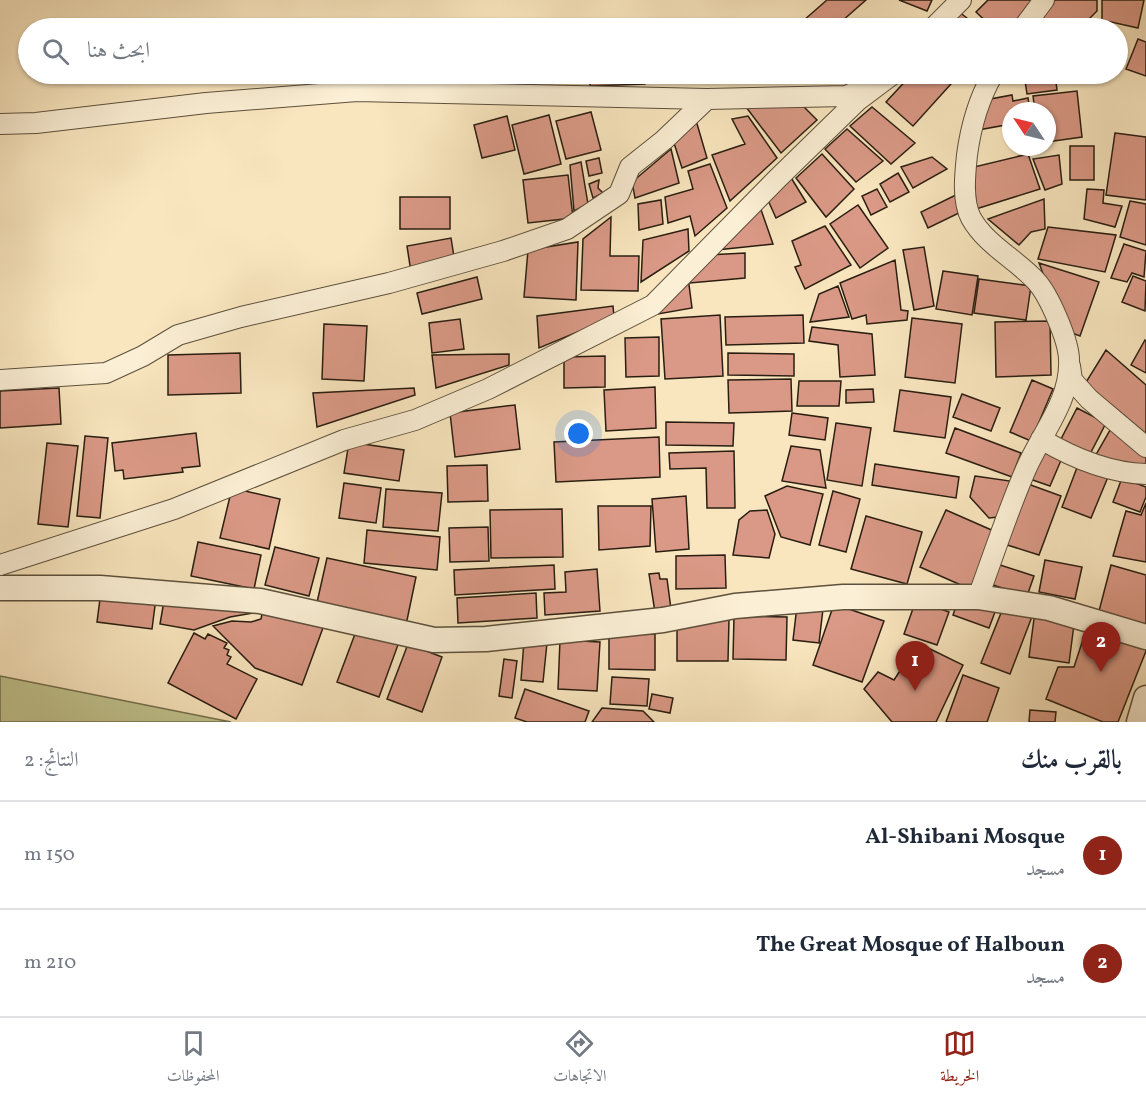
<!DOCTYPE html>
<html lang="ar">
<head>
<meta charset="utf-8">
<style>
  :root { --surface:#fff; --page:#f2f2f3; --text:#1f2937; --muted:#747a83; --line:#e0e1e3; --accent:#8f2418 }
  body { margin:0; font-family:Vollkorn,Amiri,serif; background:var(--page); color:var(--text); direction:rtl }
  .compass { position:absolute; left:1002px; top:102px; width:54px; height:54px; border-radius:50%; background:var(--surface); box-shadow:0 2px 4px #0004; rotate:305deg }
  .you { position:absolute; left:579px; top:434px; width:21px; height:21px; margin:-15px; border:4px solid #fff; border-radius:50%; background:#1a73e8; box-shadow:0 0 0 9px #1a73e833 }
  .badge { display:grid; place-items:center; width:39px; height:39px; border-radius:50%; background:var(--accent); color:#fff; font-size:20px; font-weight:700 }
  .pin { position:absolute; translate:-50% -50px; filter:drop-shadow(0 2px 3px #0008) }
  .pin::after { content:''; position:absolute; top:32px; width:21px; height:18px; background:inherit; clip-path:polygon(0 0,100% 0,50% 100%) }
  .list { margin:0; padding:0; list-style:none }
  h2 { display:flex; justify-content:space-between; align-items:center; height:78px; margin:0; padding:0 24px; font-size:26px }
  h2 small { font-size:20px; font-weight:400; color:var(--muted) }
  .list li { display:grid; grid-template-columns:39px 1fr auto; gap:18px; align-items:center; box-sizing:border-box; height:108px; padding:0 24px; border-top:2px solid var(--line) }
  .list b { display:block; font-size:22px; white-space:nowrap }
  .list p { margin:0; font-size:20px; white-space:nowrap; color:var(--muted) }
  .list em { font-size:20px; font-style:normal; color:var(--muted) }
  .icon { flex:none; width:33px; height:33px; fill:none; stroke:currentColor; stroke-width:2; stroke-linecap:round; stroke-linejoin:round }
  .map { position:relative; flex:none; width:1146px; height:722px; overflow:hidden; direction:ltr }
  .search { position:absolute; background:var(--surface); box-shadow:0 2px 4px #0004; left:18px; right:18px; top:18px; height:66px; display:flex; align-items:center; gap:15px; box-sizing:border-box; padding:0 21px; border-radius:33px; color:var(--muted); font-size:22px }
  .sheet { height:294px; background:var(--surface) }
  nav { display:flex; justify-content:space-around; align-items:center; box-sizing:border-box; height:84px; border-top:2px solid var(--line); background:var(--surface); font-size:16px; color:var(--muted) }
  nav a { display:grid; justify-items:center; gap:3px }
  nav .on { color:var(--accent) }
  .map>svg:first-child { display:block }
  .green { fill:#c1c48f; stroke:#757150; stroke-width:1.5 }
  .building { fill:#da9986; stroke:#291e11; stroke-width:1.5 }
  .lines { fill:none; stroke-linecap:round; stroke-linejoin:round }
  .minor-casing { stroke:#5d503c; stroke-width:22 }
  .tertiary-casing { stroke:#5d503c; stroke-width:27 }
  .minor { stroke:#fbefd5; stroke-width:20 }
  .tertiary { stroke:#fbefd5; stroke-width:24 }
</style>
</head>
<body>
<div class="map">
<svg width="1146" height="722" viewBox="0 0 1146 722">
  <rect width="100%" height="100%" fill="#f9e6bf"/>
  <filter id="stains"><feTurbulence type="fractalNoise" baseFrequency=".00333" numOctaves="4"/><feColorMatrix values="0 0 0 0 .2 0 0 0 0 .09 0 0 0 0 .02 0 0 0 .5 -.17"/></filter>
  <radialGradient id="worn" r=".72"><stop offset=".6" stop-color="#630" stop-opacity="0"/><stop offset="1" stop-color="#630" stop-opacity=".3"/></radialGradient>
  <path class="green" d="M0,676L231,722H0Z"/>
  <path class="building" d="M827,0H866L834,28H795Z
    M899,0H932L927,11Z
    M988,0H1037L1009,28H993L976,12Z
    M1055,0H1097V11L1080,28L1046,23L1039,16Z
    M1102,0H1144L1138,28L1102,20Z
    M958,11L972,22L967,28H944Z
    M1138,39L1146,42V76L1126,69Z
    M284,74H298V81L284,82Z
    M445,74H459V82L444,81Z
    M473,74H504L503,81H472Z
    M590,74H645V84L590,86Z
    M766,74H784L774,83Z
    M912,74H960L913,126L886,102Z
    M1024,74H1055L1057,90L1027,94Z
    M1077,91L1082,137L1047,142V111H1035L1033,96Z
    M1012,95L1013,101L1028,98L1030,111H1011V124L978,130L985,100Z
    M796,99L817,120L781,153L746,107Z
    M872,107L915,143L891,164L850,126Z
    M591,112L601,150L566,159L556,121Z
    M549,115L561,164L524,174L512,125Z
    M507,116L515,150L482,158L474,125Z
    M748,116L777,158L730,201L712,155L745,144L732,119Z
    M695,117L707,158L682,168L673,140Z
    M847,129L883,161L856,182L825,149Z
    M1115,133L1146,137V200L1106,195Z
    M1070,146H1094V180H1070Z
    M671,149L679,183L635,198L632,182Z
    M822,154L854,189L826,217L796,178Z
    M1028,154L1040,189L976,209L974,167Z
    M1059,155L1062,184L1045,190L1033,159Z
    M932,157L947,169L913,188L901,167Z
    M599,158L602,173L589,176L586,161Z
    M581,162L588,204L574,211L570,165Z
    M710,164L727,208L695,236L690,216L668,223L665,197L693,189L688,171Z
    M898,173L909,192L890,202L880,184Z
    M568,175L573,218L528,223L523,180Z
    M790,176L806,202L776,218L767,198Z
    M599,180L598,188L603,193L593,198L589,184Z
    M877,189L887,207L871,215L862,196Z
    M1087,189L1104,190L1103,203L1122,206L1115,227L1084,219Z
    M962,192L963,211L928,228L921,212Z
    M400,197H450V229H400Z
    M1044,199L1045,229L1031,232L1019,245L988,219Z
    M661,200L663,224L639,230L638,204Z
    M1130,201L1146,204V245L1120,237Z
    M759,204L773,244L716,250Z
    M858,205L888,248L860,268L830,224Z
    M611,217L610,256H639L638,291L581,290L583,239Z
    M825,226L851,265L805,289L795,267L801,265L792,241Z
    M1048,227L1116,235L1105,272L1038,259Z
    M688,229L689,251L641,282L643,240Z
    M451,238L455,263L411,272L407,246Z
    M578,242L576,300L524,297L528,250Z
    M1124,244L1146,251L1144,277L1132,273L1127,282L1111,278Z
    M924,247L934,306L914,310L903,250Z
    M745,253V278L690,283L691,271L707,255Z
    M895,260L901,310L908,311L907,320L867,324L866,315L852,319L840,283Z
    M1039,263L1099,282L1080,336L1064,330Z
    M943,271L978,276L972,315L936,309Z
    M1133,276L1146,281L1145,311L1122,302Z
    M477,277L482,299L422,314L417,293Z
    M688,277L692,308L658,314L655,306Z
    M979,279L1031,286L1026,320L974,313Z
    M838,286L849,317L810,322L819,294Z
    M613,306L614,317L539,348L537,316Z
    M720,315L723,376L665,379L661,319Z
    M803,315L804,343L726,345L725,317Z
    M912,318L962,324L955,383L905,377Z
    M460,319L464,349L432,353L429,323Z
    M1050,321L1051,375L996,377L995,322Z
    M324,324L367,326L364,381L322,379Z
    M812,327L872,334L875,375L840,377L838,345L809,341Z
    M659,337V376L626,377L625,338Z
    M1145,340L1146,341V373L1131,365Z
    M1106,350L1146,385V441L1083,387Z
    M240,353L241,393L168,395V355Z
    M728,353L794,354V376L728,375Z
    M509,354V365L436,388L432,355Z
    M605,356V387L564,388V357Z
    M791,379L792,411L729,413L728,380Z
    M1032,380L1053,389L1031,441L1010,432Z
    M799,381H841L839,406H797Z
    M655,387L656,428L606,431L604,390Z
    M59,388L61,424L0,428V391Z
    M414,388L415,395L317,427L313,393Z
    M873,389L874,402L846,403V390Z
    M900,390L951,397L945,438L894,431Z
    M962,394L1000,408L991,431L953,417Z
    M515,405L520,449L455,457L450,413Z
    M1077,408L1106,423L1088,458L1059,443Z
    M792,413L828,418L825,440L789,435Z
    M666,422L734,423L733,446L666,445Z
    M836,423L871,428L862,486L827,480Z
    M1113,425L1146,453V466L1093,460Z
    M955,428L1021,453L1012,477L946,453Z
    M196,433L200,466L182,468L183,472L124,479L123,470L115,471L112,443Z
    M85,436L108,438L100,518L77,516Z
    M659,437L660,477L556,482L554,442Z
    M349,442L404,450L399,481L344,473Z
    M47,443L78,446L68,527L38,524Z
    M791,446L820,450L826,488L782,481Z
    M1040,449L1062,458L1050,486L1027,478Z
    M734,451L735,508H707L706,468L670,469L669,453Z
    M875,464L959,477L956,498L872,485Z
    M487,465L488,501L448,502L447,466Z
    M1078,465L1108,477L1091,518L1062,507Z
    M975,476L1010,481L998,517L989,518L970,497Z
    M1122,478L1146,487V497L1140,512L1113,502Z
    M344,483L381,488L376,523L339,518Z
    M1028,484L1061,496L1039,555L1004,544Z
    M787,486L823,494L810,545L781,537L765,496Z
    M232,488L280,499L269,549L220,538Z
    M386,489L442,493L438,531L383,527Z
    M833,491L860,499L846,552L819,545Z
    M686,496L689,549L656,552L652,499Z
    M1146,503V562L1113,556L1126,511L1141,515Z
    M598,506H651L650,546L599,550Z
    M562,509L563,557L491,558L490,510Z
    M767,510L775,534L769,558L733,555L739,520L750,511Z
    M946,510L996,532L970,589L920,567Z
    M866,516L922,532L907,584L851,569Z
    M488,527L489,561L450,562L449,528Z
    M367,530L440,537L437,570L364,563Z
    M198,542L261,555L254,589L191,576Z
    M275,547L319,558L309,596L265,585Z
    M725,555L726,588L676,589V556Z
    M327,558L416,577L406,625L316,607Z
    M1045,560L1082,567L1075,599L1039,592Z
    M997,564L1034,576L1027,596L990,584Z
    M554,565L555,589L455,595L454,570Z
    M1111,565L1146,575V627L1098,615Z
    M597,569L600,611L545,615L544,593L566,592L565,572Z
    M659,573L660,579H667L671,609L655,612L649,574Z
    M101,591L156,598L152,629L97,622Z
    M536,593L537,618L458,623L457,598Z
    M165,595L264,611L230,617L194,630L160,624Z
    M959,598L995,612L989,628L953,615Z
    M916,600L949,612L937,645L904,634Z
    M1005,603L1033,614L1010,674L981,663Z
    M834,604L884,621L862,682L813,665Z
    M797,606L823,609L819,643L793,640Z
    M1035,611L1075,617L1069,663L1029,657Z
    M262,614L324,625L302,685L255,668L213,626L232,621L251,622L261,619Z
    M734,616L787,617L786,660L733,659Z
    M677,618L729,619L728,661H677Z
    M1088,624L1146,643V651L1118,722H1103L1046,699L1058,667H1074Z
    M358,626L399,642L379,697L337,682Z
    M194,633L205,639L208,634L227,643L224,648L229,650L227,655L231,657L227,664L257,679L236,719L168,683Z
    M609,634H655V670L609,669Z
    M560,640L600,642L597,691L558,689Z
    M524,641L547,643L543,682L521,680Z
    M408,644L442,657L422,712L387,699Z
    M924,646L963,665L936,722H892L864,689L878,672L894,680L911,654L918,658Z
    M504,659L517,661L512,698L499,696Z
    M963,675L999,688L987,722H946Z
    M612,677L649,679L647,706L610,704Z
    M525,689L589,711L585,722H527L515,718Z
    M652,694L673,698L670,713L649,709Z
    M602,708L643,711L654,722H592Z
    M1030,710L1056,712L1055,722H1029Z"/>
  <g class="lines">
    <defs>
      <path id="minor" d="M933,28L961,0
        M1023,28L1044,0
        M0,124L36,123L206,103L357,91L707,99L846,96L866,87
        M1070,366L1072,380L1089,399L1146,447
        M0,380L106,373L143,356L178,335L241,317L389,283L503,251L567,229L619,194L630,167L664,140L707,99
        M1041,439C1073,458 1109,473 1146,474
        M0,565L174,509L344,440L415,420L488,389L653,305L778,178L857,101L893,74
        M978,597C994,554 1008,510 1026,469C1041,434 1071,400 1069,360C1069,341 1049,295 1036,281C1016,259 986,245 971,218C962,201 965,174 967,155C971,125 978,100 993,74"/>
      <path id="tertiary" d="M0,588H100L260,601L434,640L486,639L663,620L735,606L843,597H978L1049,608L1146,637
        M1139,722L1146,698"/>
    </defs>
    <use href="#minor" class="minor-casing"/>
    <use href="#tertiary" class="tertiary-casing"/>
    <use href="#minor" class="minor"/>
    <use href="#tertiary" class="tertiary"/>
  </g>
  <rect width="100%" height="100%" filter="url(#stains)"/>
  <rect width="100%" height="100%" fill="url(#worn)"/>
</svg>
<svg class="compass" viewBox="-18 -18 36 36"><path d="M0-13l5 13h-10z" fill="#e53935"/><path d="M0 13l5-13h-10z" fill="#747a83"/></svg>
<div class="you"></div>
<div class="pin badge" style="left:915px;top:691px">1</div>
<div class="pin badge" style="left:1101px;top:672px">2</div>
<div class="search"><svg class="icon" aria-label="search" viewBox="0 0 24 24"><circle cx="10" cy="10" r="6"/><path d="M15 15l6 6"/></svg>ابحث هنا</div>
</div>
<section class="sheet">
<h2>بالقرب منك<small>النتائج: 2</small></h2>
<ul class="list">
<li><span class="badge">1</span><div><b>Al-Shibani Mosque</b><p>مسجد</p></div><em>150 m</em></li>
<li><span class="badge">2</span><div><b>The Great Mosque of Halboun</b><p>مسجد</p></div><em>210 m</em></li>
</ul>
</section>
<nav>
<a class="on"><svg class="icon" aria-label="map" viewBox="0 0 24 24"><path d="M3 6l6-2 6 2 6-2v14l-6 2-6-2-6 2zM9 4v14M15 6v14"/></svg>الخريطة</a>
<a><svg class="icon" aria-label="directions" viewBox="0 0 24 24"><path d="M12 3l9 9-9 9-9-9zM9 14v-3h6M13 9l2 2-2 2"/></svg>الاتجاهات</a>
<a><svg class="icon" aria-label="saved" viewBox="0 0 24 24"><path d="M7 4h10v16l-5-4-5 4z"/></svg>المحفوظات</a>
</nav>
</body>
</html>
